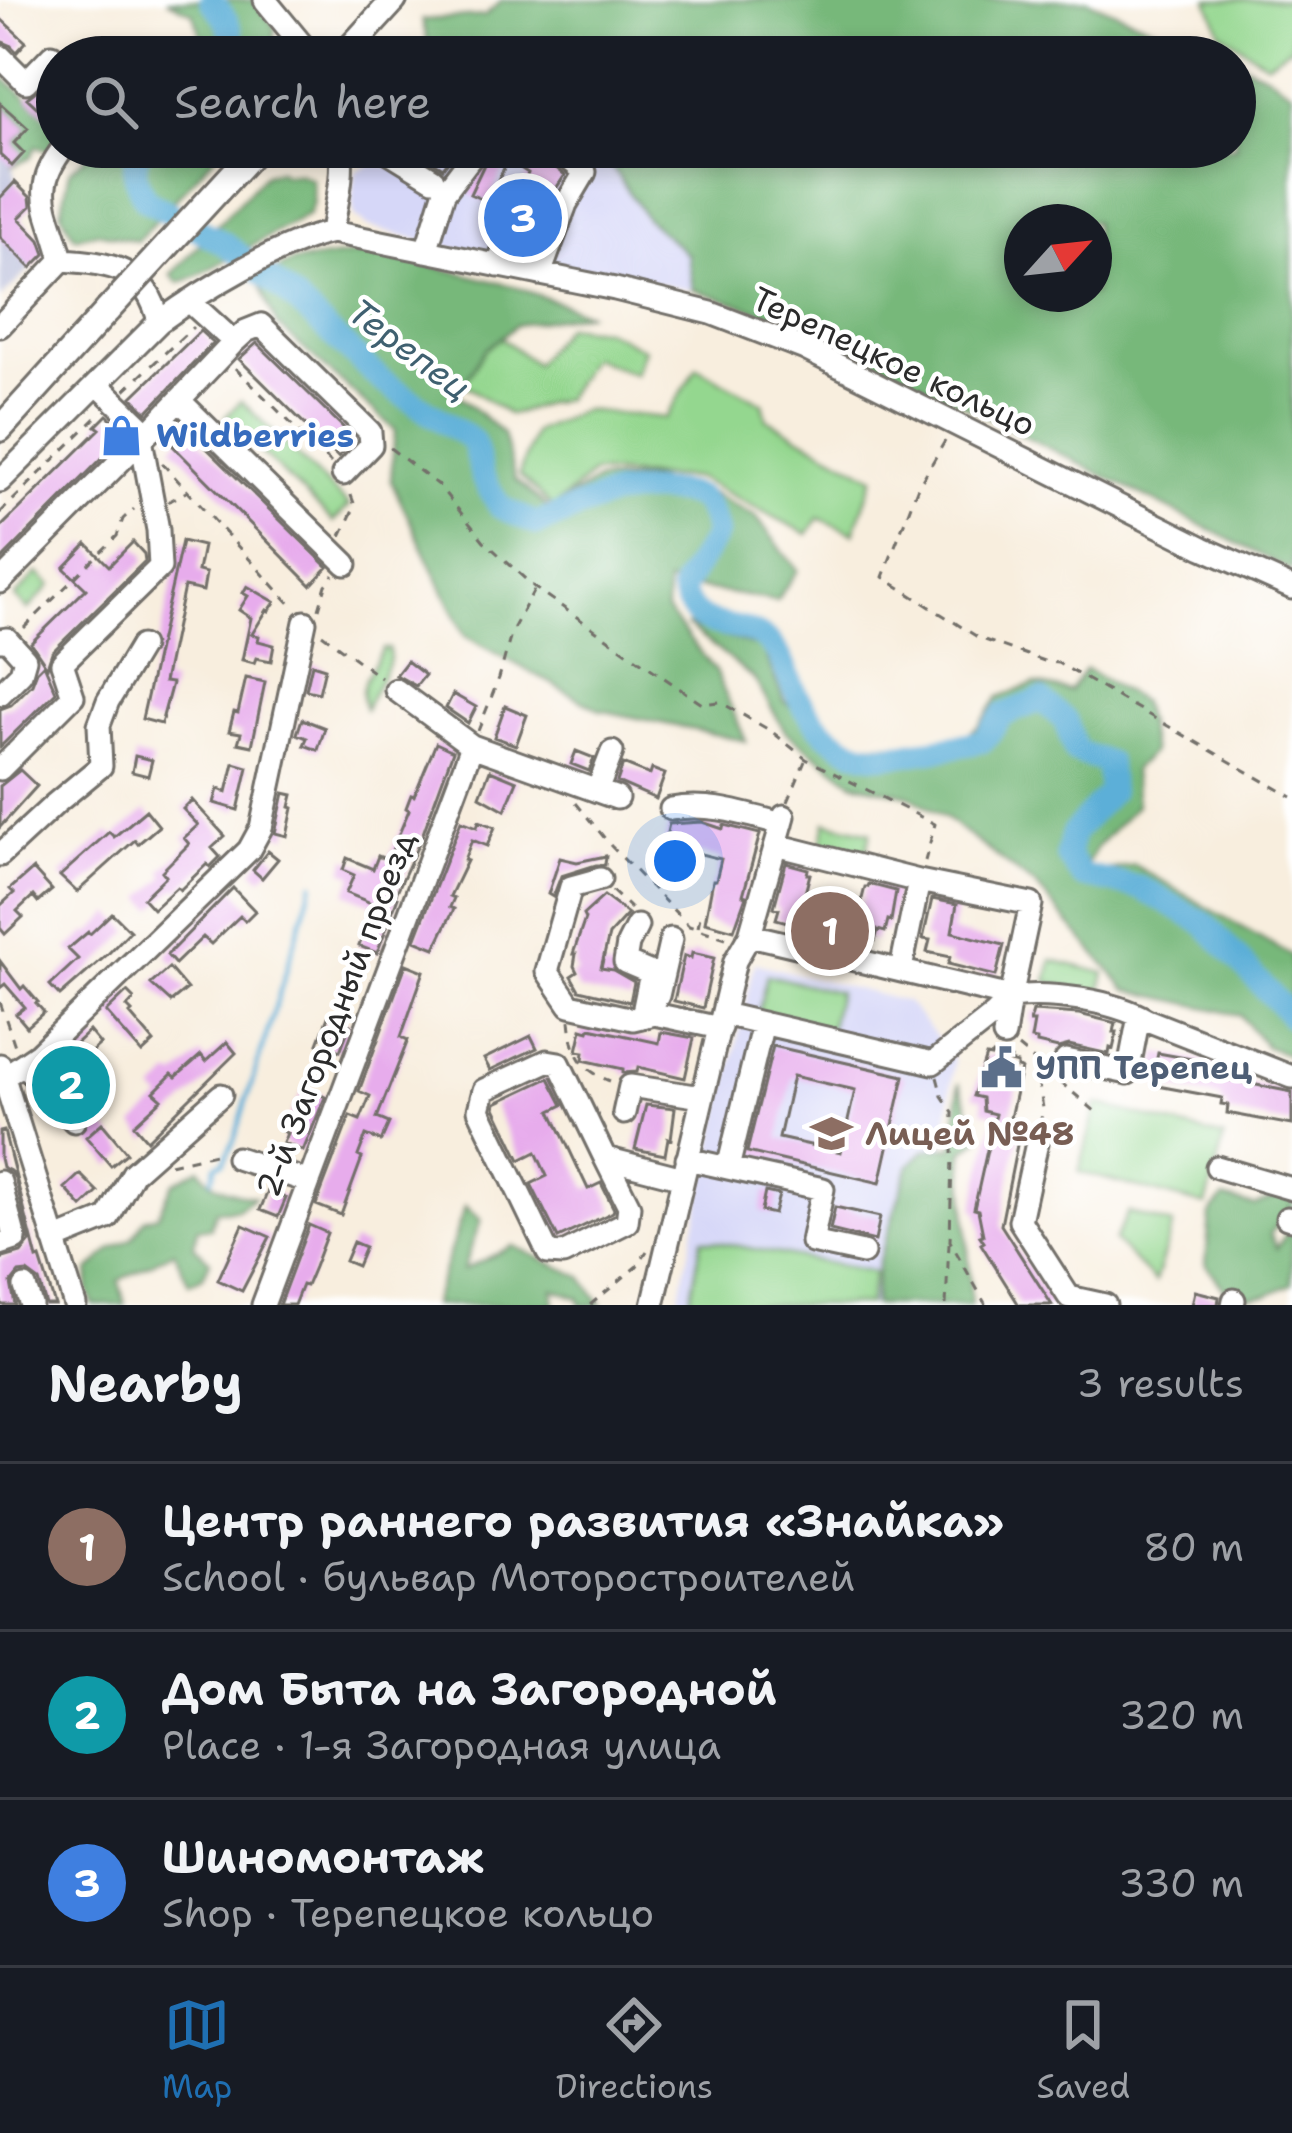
<!DOCTYPE html>
<html lang="en">
<head>
<meta charset="utf-8">
<style>
  :root { --surface:#171b24; --page:#242831; --text:#f1f3f6; --muted:#9ea1a6; --line:#363941; --accent:#1f6fb2 }
  body { margin:0; font-family:"Shantell Sans",sans-serif; background:var(--page); color:var(--text) }
  .compass { position:absolute; left:1004px; top:204px; width:108px; height:108px; border-radius:50%; background:var(--surface); box-shadow:0 6px 18px #0003; rotate:63deg }
  .you { position:absolute; left:675px; top:861px; width:42px; height:42px; margin:-30px; border:9px solid #fff; border-radius:50%; background:#1a73e8; box-shadow:0 0 0 18px #1a73e833 }
  .badge { display:grid; place-items:center; width:78px; height:78px; border-radius:50%; background:var(--accent); color:#fff; font-size:39px; font-weight:700 }
  .pin { position:absolute; translate:-50% -50%; border:6px solid #fff; box-shadow:0 3px 12px #0006 }
  .list { margin:0; padding:0; list-style:none }
  h2 { display:flex; justify-content:space-between; align-items:center; height:156px; margin:0; padding:0 48px; font-size:51px }
  h2 small { font-size:39px; font-weight:400; color:var(--muted) }
  .list li { display:grid; grid-template-columns:78px 1fr auto; gap:36px; align-items:center; box-sizing:border-box; height:168px; padding:0 48px; border-top:3px solid var(--line) }
  .list b { display:block; font-size:45px; white-space:nowrap }
  .list p { margin:0; font-size:39px; white-space:nowrap; color:var(--muted) }
  .list em { font-size:39px; font-style:normal; color:var(--muted) }
  .icon { flex:none; width:66px; height:66px; fill:none; stroke:currentColor; stroke-width:2; stroke-linecap:round; stroke-linejoin:round }
  .map { position:relative; flex:none; width:1292px; height:1305px; overflow:hidden }
  .search { position:absolute; background:var(--surface); box-shadow:0 6px 18px #0003; left:36px; right:36px; top:36px; height:132px; display:flex; align-items:center; gap:30px; box-sizing:border-box; padding:0 42px; border-radius:66px; color:var(--muted); font-size:45px }
  .sheet { height:660px; background:var(--surface) }
  nav { display:flex; justify-content:space-around; align-items:center; box-sizing:border-box; height:168px; border-top:3px solid var(--line); background:var(--surface); font-size:33px; color:var(--muted) }
  nav a { display:grid; justify-items:center; gap:6px }
  nav .on { color:var(--accent) }
  .map>svg:first-child { display:block }
  .built { fill:#d6d7f8 }
  .industrial { fill:#bec2dd }
  .green { fill:#94d78f; stroke:#60815d; stroke-width:3 }
  .forest { fill:#77b87a; stroke:#517252; stroke-width:3; fill-rule:evenodd }
  .lines { fill:none; stroke-linecap:round; stroke-linejoin:round }
  .stream { stroke:#5cafd8; stroke-width:4.5 }
  .river { stroke:#5cafd8; stroke-width:24 }
  .building { fill:#e7acec; fill-rule:evenodd }
  .minor-casing { stroke:#736f6a; stroke-width:27 }
  .major-casing { stroke:#736f6a; stroke-width:30 }
  .path { stroke:#736f6a; stroke-width:3; stroke-dasharray:9 9; stroke-linecap:butt }
  .minor { stroke:#fff; stroke-width:21 }
  .major { stroke:#fff; stroke-width:24 }
  .major-bridge-casing { stroke:#736f6a; stroke-width:30; stroke-linecap:butt }
  .major-bridge { stroke:#fff; stroke-width:24 }
  .labels { text-anchor:middle; stroke-width:9; stroke-linejoin:round; paint-order:stroke }
  .street-label { font-size:33px; fill:#2b2b2b; stroke:#fff }
  .shop-label { font-size:33px; font-weight:bold; fill:#366cbe; stroke:#fff; text-anchor:start }
  .service-label { font-size:33px; font-weight:bold; fill:#4e5e75; stroke:#fff; text-anchor:start }
  .education-label { font-size:33px; font-weight:bold; fill:#785e54; stroke:#fff; text-anchor:start }
  .water-label { font-size:36px; font-style:italic; fill:#3f6070; stroke:#fff }
</style>
</head>
<body>
<div class="map">
<svg width="1292" height="1305" viewBox="0 0 1292 1305">
  <rect width="100%" height="100%" fill="#fff"/>
  <filter id="ink" filterUnits="userSpaceOnUse"><feTurbulence type="fractalNoise" baseFrequency=".00833" numOctaves="2"/><feDisplacementMap in="SourceGraphic" scale="24" xChannelSelector="R" yChannelSelector="G"/><feConvolveMatrix kernelMatrix="1 2 1 2 8 2 1 2 1" color-interpolation-filters="sRGB"/></filter>
  <filter id="wash" filterUnits="userSpaceOnUse"><feTurbulence type="fractalNoise" baseFrequency=".004" numOctaves="4" result="noise"/><feDisplacementMap in="SourceGraphic" scale="48" xChannelSelector="R" yChannelSelector="G"/><feGaussianBlur stdDeviation="2.7" result="paint"/><feColorMatrix in="noise" values="0 0 0 0 0 0 0 0 0 0 0 0 0 0 0 0 0 1.4 0 .05"/><feComposite in="paint" operator="in"/></filter>
  <g filter="url(#wash)">
    <rect width="100%" height="100%" fill="#f8eede"/>
    <path class="built" d="M430,147H622L612,168L646,218L688,255L693,289L468,252L367,226L354,216L352,198L356,171L372,165L396,167L421,162Z
      M755,963L907,1002L954,1059L942,1168L936,1305H677Z"/>
    <path class="industrial" d="M0,103L27,128L24,153L12,166L16,183L35,202L20,218L50,249L0,299Z"/>
    <path class="green" d="M1208,0H1292V46L1266,63L1221,32Z
      M565,326L604,329L644,349L635,374L591,357L565,398L509,415L451,375L494,332L535,364Z
      M697,367L763,403L767,419L874,477L854,533L819,518L808,534L697,478L593,473L553,508L519,475L534,432L583,410L666,418Z
      M241,401L349,506L333,522L225,417Z
      M38,573L51,585L28,610L15,597Z
      M383,649H389L390,660L365,709C355,686 372,668 383,649Z
      M826,822L871,832L865,858L820,848Z
      M1052,960L1105,973L1100,994L1047,982Z
      M767,975L838,992L829,1031L758,1013Z
      M1097,1104L1224,1138L1206,1206L1079,1172Z
      M1128,1212L1173,1225L1155,1282L1114,1241Z
      M702,1239L874,1272L868,1305H689Z"/>
    <path class="forest" d="M167,0H253L275,27L272,57H187L205,45L193,13Z
      M502,0H1087L1225,57H432L422,20L485,16Z
      M1235,61L1268,75L1292,91V571L813,329L693,289L688,255L646,218L612,167L622,147H1235ZM1022,222H1094V294H1022Z
      M0,74L57,124V142L49,151L36,146L30,158L12,166L14,143L27,128L0,103Z
      M97,147H223L137,241L98,232L75,237L61,213L70,171Z
      M279,170L283,174L299,173L312,179L313,202L309,214L197,276L179,283L171,275L265,174Z
      M376,252L513,286L587,313L516,325L485,350L457,394L503,434L515,480L549,509L598,480L651,478L710,493L756,517L798,570L776,601L667,583L666,611L714,669L746,741L600,710L465,636L391,481L395,430L277,325L257,279L293,262Z
      M686,625L762,648L784,701L842,744H956L979,726L999,697L1035,684L1069,691L1086,669L1141,702L1152,752L1133,770L1136,805L1097,847L1080,876L1134,865L1292,956V1056L1266,1047L1240,1015L1127,990L1037,887L944,817L909,795L854,783L785,731L754,679Z
      M959,1083L980,1139L963,1151L971,1305H873L878,1263L909,1166L925,1150L954,1147Z
      M200,1168C212,1189 232,1192 254,1197L238,1209L216,1210L210,1228H197L194,1246L210,1261L203,1277L189,1284L174,1251L119,1281L125,1305H93L88,1290L89,1271L112,1249L133,1238L144,1219L158,1215L173,1183Z
      M1283,1194L1292,1199V1208L1270,1234L1277,1248L1288,1231H1292V1284L1267,1295L1231,1298L1206,1264L1210,1214L1224,1198L1255,1206Z
      M465,1206L481,1220L463,1270L513,1246L582,1277L602,1305H581L579,1298L553,1289L555,1305H432Z"/>
    <g class="lines">
      <path class="stream" d="M212,1179L216,1165L224,1162L235,1138L313,883"/>
      <path class="river" d="M211,0C226,17 241,37 223,57
        M142,147C130,166 135,182 146,200L227,245L287,293L381,380L473,441L482,476L500,507L536,524C560,516 583,505 607,497C623,491 686,488 700,499C709,506 713,522 717,532C707,554 691,568 682,591C697,637 730,617 763,638C782,650 786,674 796,693C811,721 831,744 863,753C884,760 958,746 983,741L1003,715L1041,700L1066,721L1075,751L1108,763L1110,792L1073,833L1067,855L1082,876L1141,888L1205,924L1292,1017"/>
    </g>
    <g id="blocks">
      <path class="building" d="M0,18L26,42L17,52L10,45L0,41Z
        M47,82L57,92V126L27,98Z
        M0,103L28,128L14,143L24,153L12,166L0,155Z
        M410,147H459L443,168Z
        M513,147H538L545,159L565,175L547,202L550,203L531,254L520,247L525,226L520,216L514,214L528,173L505,158Z
        M488,156L506,164L488,202L470,194Z
        M15,182L30,197L31,206L19,218L40,240L45,254L31,268L0,237V198Z
        M200,331L213,343L147,412L132,397Z
        M257,343L355,439L338,457L239,359Z
        M107,415L127,433L0,561V528L100,429L96,426Z
        M188,430L328,567L311,585L173,446Z
        M182,541L203,546L198,571L206,573L203,591L184,587L164,682L172,683L161,724L142,719Z
        M133,542L144,554L145,561L52,652L47,667L31,643L86,589L64,568L87,544L109,566Z
        M247,586L275,602L269,611L267,610L252,634L259,636L258,641L274,645L271,661L256,658L254,663L242,660L251,618L239,610L248,596L243,593Z
        M407,661L425,675L416,686L396,675Z
        M44,664L56,692L0,747V709L11,705L32,684L37,671Z
        M312,664L325,668L319,693L306,690Z
        M246,678L265,682L252,746L238,743L241,733L229,731L234,712L238,713Z
        M453,694L476,707L468,723L446,708Z
        M505,706L527,715L516,745L494,737Z
        M302,719L325,728L318,750L304,745L307,738L297,734Z
        M436,743L453,751L422,836L395,896L398,897L377,953L359,946L374,904L346,893L354,875L343,870L347,858L373,869L378,856L388,860L409,810L406,808L411,795L414,796Z
        M576,751L594,758L589,771L571,764Z
        M135,756L152,760L148,776L132,772Z
        M234,763L248,767L238,810L214,803L218,789L227,792Z
        M623,764L650,775L652,769L665,774L656,799L617,782Z
        M20,770L37,786L0,827V786Z
        M490,770L517,781L505,810L480,796Z
        M284,793L293,795L290,807L293,808L287,836L275,833Z
        M192,800L225,836L212,848L220,857L210,867L207,864L180,890L177,887L153,909L143,898L166,876L162,871L189,844L184,838L198,825L183,809Z
        M146,810L159,826L138,844L135,840L77,892L60,876L109,832L114,837Z
        M461,821L477,827L479,821L495,827L487,846L472,840L464,860L467,861L450,896L454,898L450,907L454,909L435,948L415,940Z
        M702,822L723,829L724,825L760,834L743,895L746,896L734,930L705,922L713,880H716L721,859L697,853L696,856L685,853L686,850L664,845L669,824Z
        M268,851L278,859L262,878L253,870Z
        M606,856L605,865H596L561,876L553,897L548,894L560,858L577,862Z
        M786,863L808,869L807,874H810L804,897L859,911L865,887H868L869,884L896,891L891,921L888,920L885,932L878,930L875,941L859,937L857,944L806,933L794,928L795,924L776,919L779,909L774,907Z
        M33,869L52,890L38,902L33,896L17,911L23,917L5,934L0,928V906L14,893L10,889Z
        M233,888L255,911L245,921L240,916L211,944L203,937L175,964L167,955Z
        M604,896L628,914L609,935L601,968L613,970L634,982L630,1002L579,990L571,976L577,972L574,966L576,954H573L585,919L583,915Z
        M932,899L957,904L952,932L1004,945L996,976L948,964L950,957L927,952L930,940L923,939Z
        M112,913L130,931L108,954L60,996L50,985L78,959L68,949L88,932L90,934Z
        M692,953L714,958L703,1008L674,1001L684,956L691,958Z
        M0,961L21,989L24,986L38,1002L36,1003L44,1012L27,1027L16,1014L25,1007L5,984L0,988Z
        M406,964L424,971L401,1037L408,1040L377,1118L389,1123L381,1141L366,1135L358,1156L362,1158L341,1215L316,1205L350,1116L360,1120L370,1096L359,1091Z
        M169,968L187,989L171,1002L151,984Z
        M127,992L134,999L127,1007L132,1012L130,1014L154,1042L142,1053L106,1012Z
        M1033,1011L1079,1014L1116,1023L1114,1032H1117L1113,1049L1110,1048L1109,1054L1069,1045L1058,1048L1037,1043V1040L1031,1039L1034,1022H1030Z
        M328,1017L350,1025L340,1051L318,1043Z
        M590,1028L659,1043L661,1032L694,1038L685,1078L638,1067L637,1072L623,1073V1069L583,1060L584,1052L577,1051L582,1029L589,1031Z
        M89,1031L100,1044L77,1065L83,1071L79,1075L98,1096L83,1109L48,1069Z
        M531,1036L537,1048L490,1070L484,1059Z
        M227,1042L236,1053L147,1140L134,1125L162,1099L154,1092L172,1074L176,1077L201,1055L206,1061Z
        M773,1046L904,1076L880,1183L747,1152ZM793,1076L855,1090L841,1152L779,1138Z
        M1158,1053L1219,1064L1228,1068L1226,1079L1292,1092V1125L1227,1113L1228,1105L1221,1104L1222,1098L1158,1086L1160,1078L1153,1077Z
        M992,1055L1011,1059L1010,1062L1017,1064V1068L1021,1069L1010,1118L1022,1120L1001,1225L1052,1305H1019L981,1244L984,1242L980,1236L983,1235L978,1210L974,1209L995,1114L983,1111L982,1098L973,1096L986,1056L991,1057Z
        M549,1078L563,1105L551,1111L588,1189L601,1183L614,1209L613,1212L558,1238L531,1184L547,1176L536,1152L520,1160L495,1108L496,1103Z
        M305,1087L325,1097L303,1151L283,1143L287,1133L282,1131Z
        M646,1105L675,1108L671,1139L668,1138L665,1155L635,1149Z
        M102,1123L127,1153L111,1166L86,1137Z
        M4,1131L37,1259L40,1258L55,1305H46L39,1281L27,1272L19,1273L11,1283L15,1305H2L0,1298V1259L21,1253L30,1242L15,1178L10,1171L2,1167L0,1158V1132Z
        M80,1174L98,1192L82,1207L65,1188Z
        M268,1191L286,1198L278,1217L260,1210Z
        M765,1192L779,1195L774,1214L761,1211Z
        M835,1207L880,1217L875,1241L830,1230Z
        M243,1225L270,1237L242,1291L218,1280Z
        M309,1225L327,1233L314,1267L306,1286L302,1285L294,1305H279Z
        M353,1242L365,1247L357,1266L345,1261Z
        M1195,1291L1219,1297L1218,1305H1192Z"/>
    </g>
  </g>
  <g filter="url(#ink)">
    <use href="#blocks" fill-opacity="0" stroke="#736f6a" stroke-width="3"/>
    <g class="lines">
      <defs>
        <path id="minor" d="M265,0L312,57
          M0,56L26,82L52,55L57,60
          M381,147L433,179
          M332,232C336,204 345,176 340,147
          M426,251L444,193L472,156
          M62,260C111,263 147,268 159,322
          M62,260C51,212 28,192 64,147
          M498,266L510,228
          M540,274L566,204L585,172L554,147
          M0,326L62,260
          M234,342L246,331L261,325L370,432L371,445L343,474
          M179,400L346,564
          M148,433L234,342L189,301
          M0,481L159,322C203,290 280,243 332,232L615,289L711,313L805,349L1203,548L1292,588
          M0,582L148,433L97,384
          M0,640L7,639L25,659L21,673L0,694
          M396,690L472,746L617,798
          M0,769L73,696L62,663L160,567L158,530L141,439
          M597,791L612,752
          M671,809C709,802 744,814 782,824
          M776,845L919,881
          M0,855L55,804L101,766L99,725L108,701L141,646
          M600,879L571,887L547,971L570,1005L633,1019L654,1014L720,1028
          M637,926L628,944L625,962L651,973L642,1017
          M750,935L1011,997C1051,992 1112,1000 1147,1020L1292,1077
          M658,996L671,939
          M723,1014L933,1063L995,1014L1011,997L1031,904L919,881L901,969
          M1004,1036L1010,997
          M1066,1060L1128,1073L1139,1016
          M23,1064L74,1121
          M0,1065L75,1305
          M4,1077L38,1054L249,850L261,828L305,622
          M624,1113L630,1086L702,1097
          M1038,1138L1020,1221L1069,1297L1105,1305
          M237,1158L307,1181
          M605,1158L629,1206L627,1222L563,1254L548,1253L479,1110L484,1090L547,1061L559,1063L605,1158L683,1178
          M687,1159L823,1189L812,1242L863,1253
          M1217,1167L1292,1189
          M728,1168L763,1023
          M0,1182L15,1239L0,1244
          M1287,1218L1292,1219
          M54,1240L108,1218L133,1173L221,1095
          M25,1287L31,1305
          M263,1305L472,746
          M653,1305L735,961L750,935L784,816
          M1233,1305L1234,1300"/>
        <path id="major" d="M342,57L394,0
          M0,429L108,310"/>
      </defs>
      <use href="#minor" class="minor-casing"/>
      <use href="#major" class="major-casing"/>
      <path class="path" d="M132,57L133,46
        M235,368L331,463
        M125,390L193,327
        M945,441L917,489L883,577L979,638L1047,662L1058,663L1292,797
        M390,448L439,486L484,541L535,588L702,704L720,702L771,731L806,759L935,824L925,861
        M162,463L293,607
        M168,502L186,492
        M0,513L101,413
        M341,536L355,506L349,490
        M319,609L326,585L334,575
        M24,628L117,536L123,519L134,509
        M322,634L381,678
        M478,731L499,678L512,631L534,590
        M788,802L805,761
        M576,803L611,846L689,926L726,938
        M612,891L631,909
        M698,927L700,917
        M0,1002L15,1046
        M570,1020C573,1053 578,1068 610,1081
        M1018,1047L1095,1111
        M1035,1063L1043,1108L1041,1119
        M937,1077L942,1096L953,1112L950,1241L986,1305
        M170,1164L219,1153
        M590,1305L637,1266L647,1251
        M946,1305L949,1243"/>
      <use href="#minor" class="minor"/>
      <use href="#major" class="major"/>
      <defs>
        <path id="major-bridge" d="M108,310L258,147"/>
      </defs>
      <use href="#major-bridge" class="major-bridge-casing"/>
      <use href="#major-bridge" class="major-bridge"/>
    </g>
  </g>
  <defs>
    <symbol id="shop-bare" viewBox="-9 -9 18 18"><path d="M-5-2.5h2.3a2.7 3.5 0 0 1 5.4 0H5L5.5 6h-11ZM-1.5-2.5h3a1.5 2.3 0 0 0-3 0Z" fill="#3f7fe0" stroke="#fff" stroke-width="2.5" paint-order="stroke"/></symbol>
    <symbol id="civic-bare" viewBox="-9 -9 18 18"><path d="M-.6-6.5H3V-4.5H.6V-3L4-1V1h2V6H-6V1h2V-1L-.6-3ZM-1.2 2.5V6h2.4V2.5Z" fill="#5c6f8a" stroke="#fff" stroke-width="2.5" paint-order="stroke"/></symbol>
    <symbol id="school-bare" viewBox="-9 -9 18 18"><path d="M0-5L7-2L0 1L-7-2ZM-4 1L0 2.5L4 1V4Q0 6-4 4Z" fill="#8d6e63" stroke="#fff" stroke-width="2.5" paint-order="stroke"/></symbol>
  </defs>
  <g fill-rule="evenodd">
    <use href="#shop-bare" x="92" y="406" width="59" height="59"/>
    <use href="#civic-bare" x="972" y="1038" width="59" height="59"/>
    <use href="#school-bare" x="802" y="1104" width="59" height="59"/>
  </g>
  <g class="labels">
    <g class="street-label">
      <text transform="translate(894 361) rotate(25)" y="12">Терепецкое кольцо</text>
      <text transform="translate(335 1014) rotate(-69)" y="12">2-й Загородный проезд</text>
    </g>
    <g class="shop-label">
      <text x="156" y="447">Wildberries</text>
    </g>
    <g class="service-label">
      <text x="1035" y="1079">УПП Терепец</text>
    </g>
    <g class="education-label">
      <text x="865" y="1145">Лицей №48</text>
    </g>
    <g class="water-label">
      <text transform="translate(410 349) rotate(37)" y="13">Терепец</text>
    </g>
  </g>
</svg>
<svg class="compass" viewBox="-18 -18 36 36"><path d="M0-13l5 13h-10z" fill="#e53935"/><path d="M0 13l5-13h-10z" fill="#9ea1a6"/></svg>
<div class="you"></div>
<div class="pin badge" style="left:830px;top:931px;background:#8d6e63">1</div>
<div class="pin badge" style="left:71px;top:1085px;background:#0f9aa8">2</div>
<div class="pin badge" style="left:523px;top:218px;background:#3f7fe0">3</div>
<div class="search"><svg class="icon" aria-label="search" viewBox="0 0 24 24"><circle cx="10" cy="10" r="6"/><path d="M15 15l6 6"/></svg>Search here</div>
</div>
<section class="sheet">
<h2>Nearby<small>3 results</small></h2>
<ul class="list">
<li><span class="badge" style="background:#8d6e63">1</span><div><b>Центр раннего развития «Знайка»</b><p>School · бульвар Моторостроителей</p></div><em>80 m</em></li>
<li><span class="badge" style="background:#0f9aa8">2</span><div><b>Дом Быта на Загородной</b><p>Place · 1-я Загородная улица</p></div><em>320 m</em></li>
<li><span class="badge" style="background:#3f7fe0">3</span><div><b>Шиномонтаж</b><p>Shop · Терепецкое кольцо</p></div><em>330 m</em></li>
</ul>
</section>
<nav>
<a class="on"><svg class="icon" aria-label="map" viewBox="0 0 24 24"><path d="M3 6l6-2 6 2 6-2v14l-6 2-6-2-6 2zM9 4v14M15 6v14"/></svg>Map</a>
<a><svg class="icon" aria-label="directions" viewBox="0 0 24 24"><path d="M12 3l9 9-9 9-9-9zM9 14v-3h6M13 9l2 2-2 2"/></svg>Directions</a>
<a><svg class="icon" aria-label="saved" viewBox="0 0 24 24"><path d="M7 4h10v16l-5-4-5 4z"/></svg>Saved</a>
</nav>
</body>
</html>
